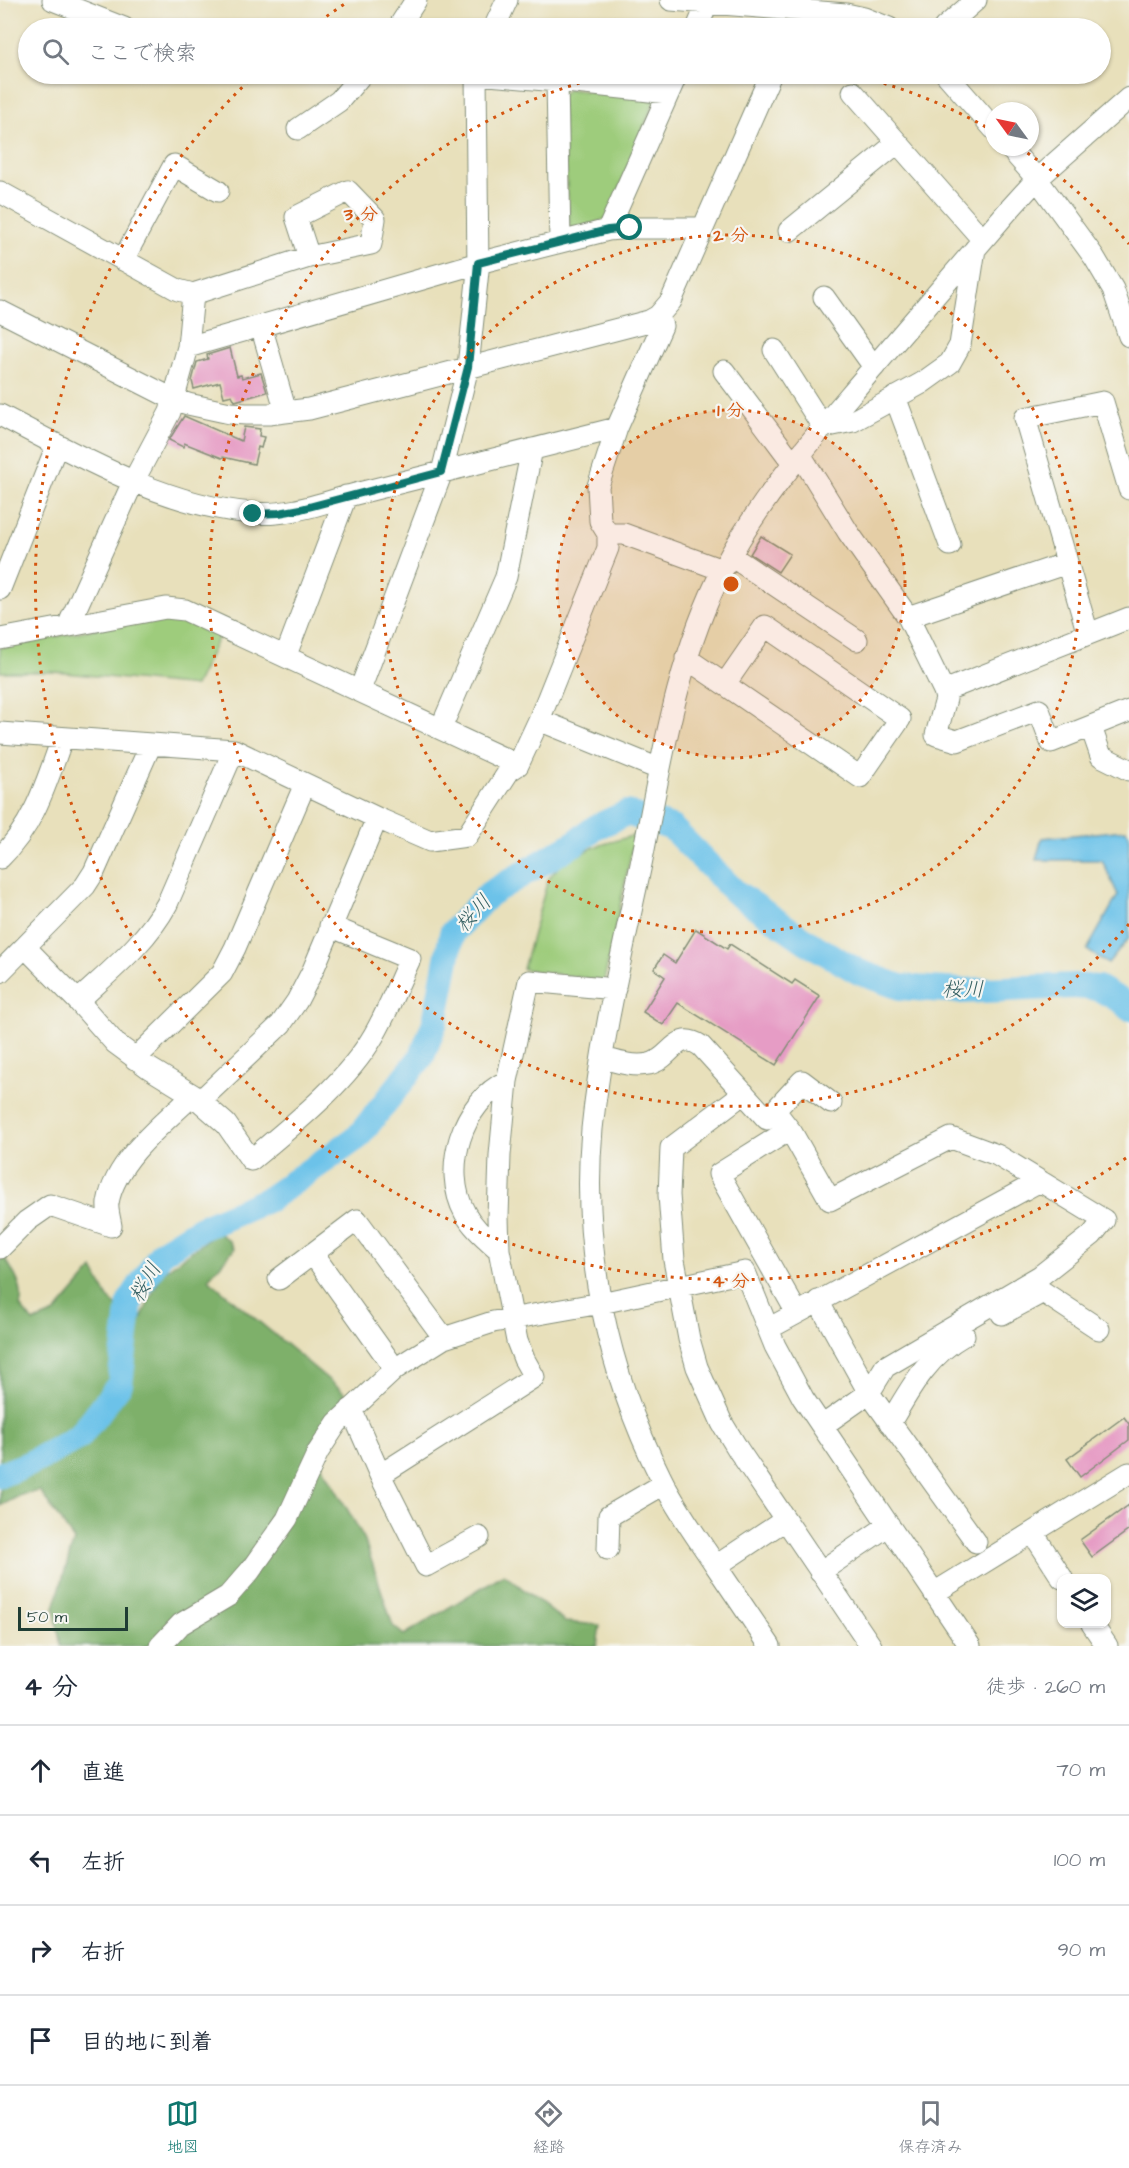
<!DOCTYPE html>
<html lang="ja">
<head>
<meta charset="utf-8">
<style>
  :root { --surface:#fff; --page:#f2f2f3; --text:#1f2937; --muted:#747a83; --line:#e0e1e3; --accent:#0f766e }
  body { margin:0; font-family:"Architects Daughter","Klee One",sans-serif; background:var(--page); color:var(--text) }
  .controls { position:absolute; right:18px; bottom:18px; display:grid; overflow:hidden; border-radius:12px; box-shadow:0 2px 4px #0004 }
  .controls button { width:54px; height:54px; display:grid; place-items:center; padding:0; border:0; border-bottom:2px solid var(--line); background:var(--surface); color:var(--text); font:30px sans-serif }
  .compass { position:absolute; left:985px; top:102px; width:54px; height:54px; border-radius:50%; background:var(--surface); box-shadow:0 2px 4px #0004; rotate:303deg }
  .scale { position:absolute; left:18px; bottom:15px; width:110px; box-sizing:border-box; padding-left:6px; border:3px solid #1f3d34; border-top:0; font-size:16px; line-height:21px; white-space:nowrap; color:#1f3d34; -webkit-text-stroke:4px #f6f6f2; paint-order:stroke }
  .stop { position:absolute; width:18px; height:18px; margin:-14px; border:4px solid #0f766e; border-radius:50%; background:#fff }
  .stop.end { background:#0f766e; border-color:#fff; box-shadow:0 2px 6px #0008 }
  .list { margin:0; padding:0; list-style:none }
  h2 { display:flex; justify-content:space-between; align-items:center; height:78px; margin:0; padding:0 24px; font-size:26px }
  h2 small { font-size:20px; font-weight:400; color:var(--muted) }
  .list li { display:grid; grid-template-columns:39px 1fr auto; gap:18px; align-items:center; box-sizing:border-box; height:90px; padding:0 24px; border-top:2px solid var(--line) }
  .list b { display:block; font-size:22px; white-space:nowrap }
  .list em { font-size:20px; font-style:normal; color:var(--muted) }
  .icon { flex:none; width:33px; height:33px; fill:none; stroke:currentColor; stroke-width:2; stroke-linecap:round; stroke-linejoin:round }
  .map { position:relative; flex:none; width:1129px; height:1646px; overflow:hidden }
  .search { position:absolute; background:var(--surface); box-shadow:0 2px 4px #0004; left:18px; right:18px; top:18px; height:66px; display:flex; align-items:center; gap:15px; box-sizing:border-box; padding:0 21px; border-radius:33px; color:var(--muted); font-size:22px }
  .sheet { height:438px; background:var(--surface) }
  nav { display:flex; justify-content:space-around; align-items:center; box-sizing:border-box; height:84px; border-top:2px solid var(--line); background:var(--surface); font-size:16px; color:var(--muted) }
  nav a { display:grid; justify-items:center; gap:3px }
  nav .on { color:var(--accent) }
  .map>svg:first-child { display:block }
  .green { fill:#9ecc7b; stroke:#5e8458; stroke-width:1.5 }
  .forest { fill:#7eb06b; stroke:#4e7650; stroke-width:1.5 }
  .water { fill:#6cc2e9; stroke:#46808e; stroke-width:1.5 }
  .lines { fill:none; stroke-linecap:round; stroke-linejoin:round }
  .river { stroke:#6cc2e9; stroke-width:26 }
  .building { fill:#e69cc5 }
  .minor-casing { stroke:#848e78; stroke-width:23 }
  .minor { stroke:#fff; stroke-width:21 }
  .route { stroke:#0f766e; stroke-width:8 }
  .ring { fill:none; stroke:#d45610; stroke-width:3; stroke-dasharray:3 6 }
  .labels { text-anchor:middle; stroke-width:4.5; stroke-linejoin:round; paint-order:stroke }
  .water-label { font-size:21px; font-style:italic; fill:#325e61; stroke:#f6f6f2 }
  .centre { fill:#d45610; stroke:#f6f6f2; stroke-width:3 }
  .ring-label { font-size:18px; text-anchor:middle; font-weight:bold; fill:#d45610; stroke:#f6f6f2; stroke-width:4.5; stroke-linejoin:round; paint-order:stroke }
</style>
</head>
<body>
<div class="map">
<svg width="1129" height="1646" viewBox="0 0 1129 1646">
  <rect width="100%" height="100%" fill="#f6f6f2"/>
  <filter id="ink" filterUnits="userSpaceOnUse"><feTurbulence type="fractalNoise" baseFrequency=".0167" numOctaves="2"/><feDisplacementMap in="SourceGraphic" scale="12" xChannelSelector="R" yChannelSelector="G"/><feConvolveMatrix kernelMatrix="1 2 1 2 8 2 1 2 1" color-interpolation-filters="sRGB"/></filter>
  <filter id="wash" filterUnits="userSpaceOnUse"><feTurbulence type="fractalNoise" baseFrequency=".008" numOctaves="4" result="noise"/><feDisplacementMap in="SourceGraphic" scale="24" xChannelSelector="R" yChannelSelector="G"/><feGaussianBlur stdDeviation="1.35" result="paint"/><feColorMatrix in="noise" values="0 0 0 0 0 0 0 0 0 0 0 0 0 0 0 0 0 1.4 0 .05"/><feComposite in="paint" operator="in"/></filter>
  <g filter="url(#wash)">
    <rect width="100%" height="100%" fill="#e8e0bb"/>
    <path class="green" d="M568,89L655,99L608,218L570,233L561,95Z
      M148,618H181L220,634L195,686L56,672H0V648Z
      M635,835L604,981L523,969L548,879L561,864L594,847Z"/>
    <path class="forest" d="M218,1232L229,1241L234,1249L208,1279L348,1396L310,1445L364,1538L393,1626L404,1635L504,1574L565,1622L600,1625L597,1646H61L54,1608L74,1540L40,1491L21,1495L0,1506V1250C10,1267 26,1287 20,1306L33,1322L55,1313L93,1269L108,1298L138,1325L162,1273Z"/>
    <path class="water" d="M1126,830L1129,834V938L1108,964L1087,950L1118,895L1102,860H1036L1042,838Z"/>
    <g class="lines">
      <path class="river" d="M0,1475L31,1463L79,1437L120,1384L130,1301L162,1252L199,1229L269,1199L358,1137L422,1056L435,1022L452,933L489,894L575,843L596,827L627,813L672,828L735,892L807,942L859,972L900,987L930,989L962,991L1074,986L1098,988L1123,1002L1129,1008"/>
    </g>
    <g id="blocks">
      <path class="building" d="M230,348L237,376L241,375L242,378L261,373L267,392L235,401L232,395L224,397L220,382L194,389L192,381L197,362L208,359L207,355Z
        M184,416L241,441L244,427L260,429L259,436L264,437L261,448L258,447L254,464L223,457L222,458L184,443L183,447L169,440Z
        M761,536L790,554L778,572L750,554Z
        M696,929L727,949L730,944L792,984L795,980L820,996L776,1065L678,1003L663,1025L643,1012L665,977L654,969L663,955L675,963Z
        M1124,1417L1129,1424V1440L1080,1477L1067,1459Z
        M1129,1505V1530L1092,1557L1080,1540Z"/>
    </g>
  </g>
  <g filter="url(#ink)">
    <use href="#blocks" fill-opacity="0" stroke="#848e78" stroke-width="1.5"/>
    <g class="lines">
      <defs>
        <path id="minor" d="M53,0L124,28
          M671,0L846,14L864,18L889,28
          M398,28L416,0
          M494,28L507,0
          M697,28L708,2
          M944,28L976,0
          M476,74L557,81L668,93
          M946,74L994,129
          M557,81L560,242
          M853,92L983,240
          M298,129L339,101L362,74
          M1009,147L1037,179L1094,257L1113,289L1129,336
          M0,192L178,290L193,294L309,257L371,244L375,219L348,191L296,217L309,257
          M608,230L677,74
          M789,231L897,143
          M123,260L174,165L218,191
          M824,297L874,367
          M0,311L173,399L188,404L230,413L246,414H269L309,409L649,321L658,316L671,301L771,74
          M261,326L286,412
          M188,347L478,263L608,230L630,228H702
          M774,350L823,427L853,421L922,383L950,363L960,345L975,249
          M724,371L793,463
          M895,397L950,545
          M0,415C77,455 164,506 252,513C291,517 329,500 367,491C450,470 534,449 617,428
          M800,454L848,532L908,617L944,691L946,699L936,735L957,741L1039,710L1051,742L1129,711
          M608,534H624L722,570
          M731,556L857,640
          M0,589L57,445
          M908,617L1067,563
          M68,626L133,482L170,412L188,347L193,294
          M1088,634L1025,418L1103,402L1129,489
          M0,639L166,608L185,610L518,765
          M286,655L346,496
          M686,658L860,777L900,719L765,626L725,684
          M360,690L442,472L468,367L478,271L476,74
          M944,691L1129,618
          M539,720L659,769
          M1091,727L1101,756L1129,770
          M441,728L506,577L532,449
          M0,733L234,750L377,818L430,841L467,836L509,771L518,765L539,720L608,548V534L600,521L598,486L617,428L662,326L658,316
          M0,858C35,824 46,783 62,739
          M26,948L78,1001L115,1043L149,1068L193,1095L226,1124L251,1160C293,1125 347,1082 374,1035C388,1011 398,984 410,959L330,926
          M0,972L85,886L94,872L151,744
          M78,1001C110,971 146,943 167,904L234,750
          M603,1058C618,1062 633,1067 649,1064C672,1059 675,1029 701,1046L767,1119L802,1081L831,1103
          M135,1059L222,973L235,948L305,784
          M744,1093L671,1148L669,1195L674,1260L689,1339L697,1367L722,1423L739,1451L871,1646
          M200,1101L281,1024L297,1001L313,970L377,818
          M775,1111L792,1133L830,1200L951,1138L997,1155L1104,1220L1092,1235L1040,1276L885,1367L869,1393L822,1426
          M789,1130L719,1174L797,1313
          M0,1248L27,1221L50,1205L111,1226C110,1219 107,1210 108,1203C115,1161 163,1123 193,1095
          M499,1250C487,1239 473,1228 465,1213C441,1169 462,1102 507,1081
          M313,1254L395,1369
          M279,1279L357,1220L444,1338
          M818,1301L869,1393L976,1542
          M1002,1314L1043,1292L1099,1329
          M768,1329L1040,1181
          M351,1409L380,1475L534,1377L524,1359L517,1341L499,1250L498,1217L500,1155L507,1081L529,981L615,989
          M890,1423C910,1389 928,1355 964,1335
          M380,1475L426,1566L479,1537
          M1033,1533L1062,1578
          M608,1549L609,1516L664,1484
          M716,1566L785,1520
          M820,1572L889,1525
          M934,1593L1129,1473
          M1092,1624L1107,1646
          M160,1646L181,1624L228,1596L250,1571L287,1519L318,1452L337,1423L395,1369L444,1338L493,1322L601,1303L745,1272L775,1346L803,1398L970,1646
          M770,1646C752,1619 734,1593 716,1566C697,1537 676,1509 661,1478C607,1371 581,1249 592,1129C601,1041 622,954 640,869C661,767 675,662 723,569C759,500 811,441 861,382C910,325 958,269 1007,212L1037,179L1129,98"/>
      </defs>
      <use href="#minor" class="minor-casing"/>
      <use href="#minor" class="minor"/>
    </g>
  </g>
  <g class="lines" filter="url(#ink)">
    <path class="route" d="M253,514L279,513L301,509L441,472L468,367L478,263L608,230L630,228"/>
  </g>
  <circle cx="731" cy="584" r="174" fill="#d45610" fill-opacity=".12"/>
  <g class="ring">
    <circle cx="731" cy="584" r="174"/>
    <circle cx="731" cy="584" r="349"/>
    <path d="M1129 924A523 523 0 1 1 613 74M849 74A523 523 0 0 1 993 131M1020 148A523 523 0 0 1 1129 244"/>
    <path d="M1126 1158A697 697 0 0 1 256 74M312 27A697 697 0 0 1 346 3"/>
  </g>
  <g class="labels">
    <g class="water-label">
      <text transform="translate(473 913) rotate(-47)" y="7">桜川</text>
      <text x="963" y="996">桜川</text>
      <text transform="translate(145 1282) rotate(-60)" y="7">桜川</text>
    </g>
  </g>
  <circle cx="731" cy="584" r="9" class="centre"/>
  <g class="ring-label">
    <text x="361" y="220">3 分</text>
    <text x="731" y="241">2 分</text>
    <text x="731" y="416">1 分</text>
    <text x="731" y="1287">4 分</text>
  </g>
</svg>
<div class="controls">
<button><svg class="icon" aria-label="layers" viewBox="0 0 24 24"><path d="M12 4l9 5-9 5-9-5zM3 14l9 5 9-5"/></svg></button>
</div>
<svg class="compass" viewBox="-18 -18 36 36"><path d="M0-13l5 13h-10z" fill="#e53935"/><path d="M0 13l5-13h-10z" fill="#747a83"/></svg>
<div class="scale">50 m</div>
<div class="stop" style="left:630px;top:228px"></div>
<div class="stop end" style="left:253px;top:514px"></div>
<div class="search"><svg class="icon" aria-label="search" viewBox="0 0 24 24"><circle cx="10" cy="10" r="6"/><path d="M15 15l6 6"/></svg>ここで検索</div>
</div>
<section class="sheet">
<h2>4 分<small>徒歩 · 260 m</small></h2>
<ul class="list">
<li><svg class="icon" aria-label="ahead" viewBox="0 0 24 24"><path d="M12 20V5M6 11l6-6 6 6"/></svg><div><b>直進</b></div><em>70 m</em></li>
<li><svg class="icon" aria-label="left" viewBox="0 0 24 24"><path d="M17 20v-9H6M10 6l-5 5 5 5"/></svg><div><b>左折</b></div><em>100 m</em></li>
<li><svg class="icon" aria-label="right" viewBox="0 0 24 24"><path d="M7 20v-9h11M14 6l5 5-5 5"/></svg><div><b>右折</b></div><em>90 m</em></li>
<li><svg class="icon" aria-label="arrive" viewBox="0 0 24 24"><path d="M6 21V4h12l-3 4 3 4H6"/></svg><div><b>目的地に到着</b></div></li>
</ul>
</section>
<nav>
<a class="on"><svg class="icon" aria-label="map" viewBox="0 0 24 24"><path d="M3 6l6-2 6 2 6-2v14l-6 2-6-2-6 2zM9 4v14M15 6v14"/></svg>地図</a>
<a><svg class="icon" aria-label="directions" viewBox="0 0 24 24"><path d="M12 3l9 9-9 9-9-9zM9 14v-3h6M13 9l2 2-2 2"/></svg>経路</a>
<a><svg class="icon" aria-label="saved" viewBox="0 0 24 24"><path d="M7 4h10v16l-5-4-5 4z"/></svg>保存済み</a>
</nav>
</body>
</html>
